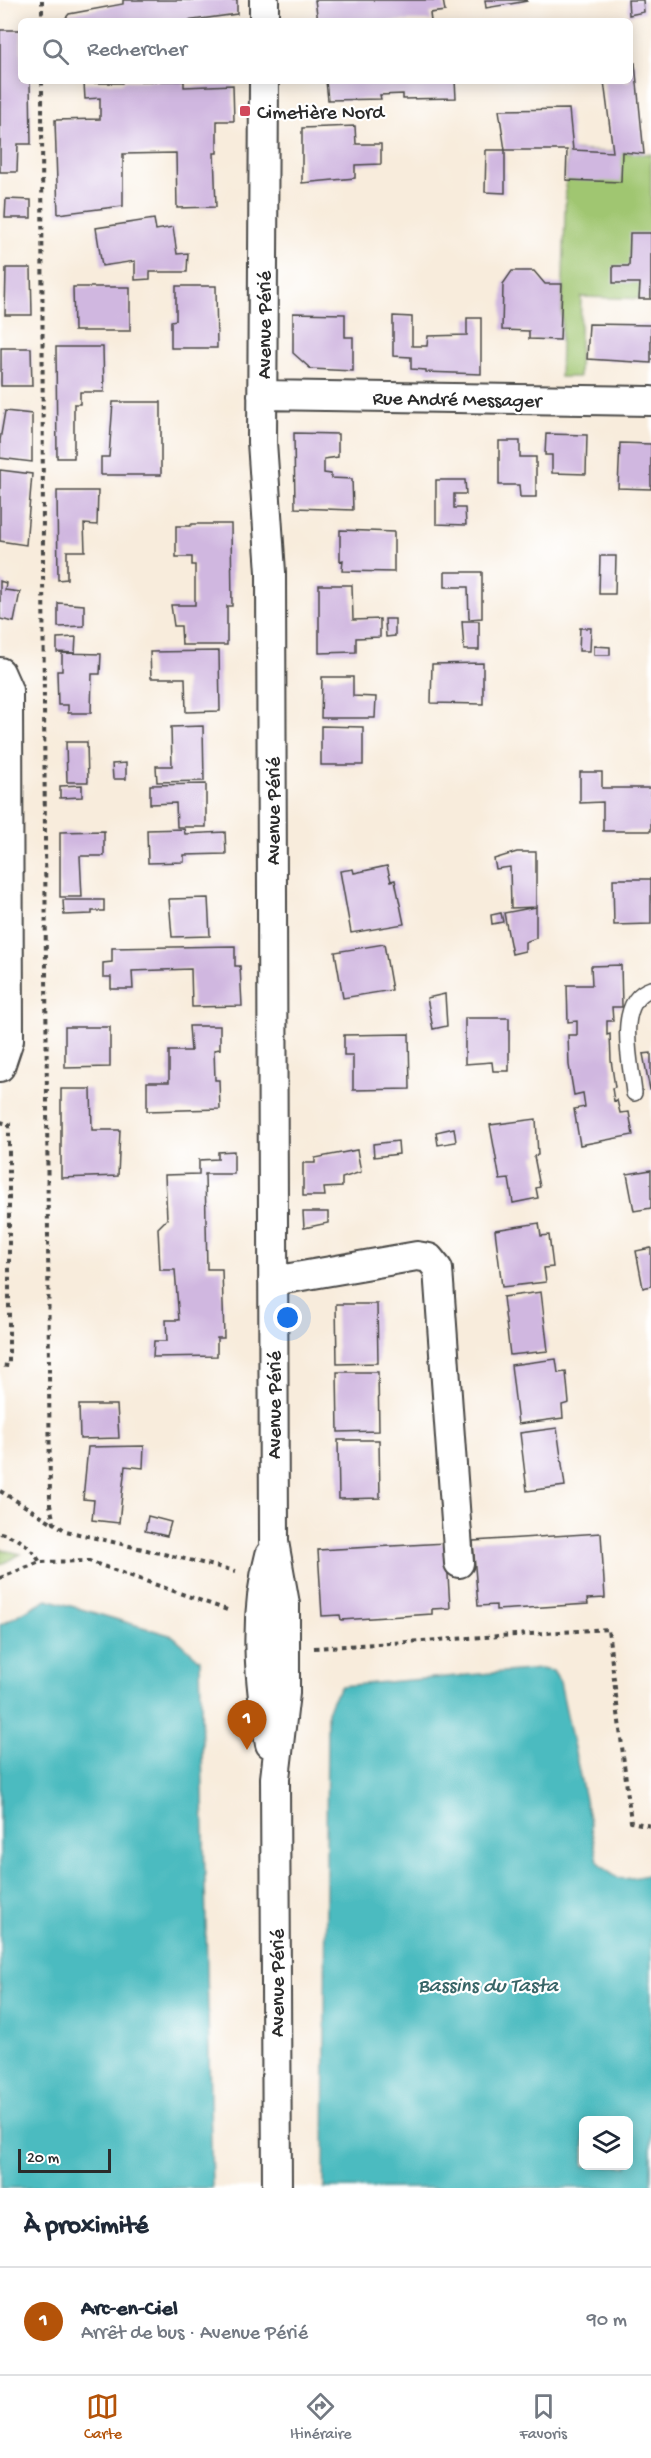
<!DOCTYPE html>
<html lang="fr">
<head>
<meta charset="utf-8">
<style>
  :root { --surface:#fff; --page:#f2f2f3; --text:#1f2937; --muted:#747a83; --line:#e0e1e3; --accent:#b45309 }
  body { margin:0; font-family:"Gochi Hand",sans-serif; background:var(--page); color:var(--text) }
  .controls { position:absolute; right:18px; bottom:18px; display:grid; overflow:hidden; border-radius:9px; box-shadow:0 3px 15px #0003 }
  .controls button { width:54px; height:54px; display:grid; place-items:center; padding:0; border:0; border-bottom:2px solid var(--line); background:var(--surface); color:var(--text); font:30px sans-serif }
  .scale { position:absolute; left:18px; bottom:15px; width:93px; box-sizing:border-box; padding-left:6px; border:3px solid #2b2b2b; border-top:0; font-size:16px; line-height:21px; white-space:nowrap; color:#2b2b2b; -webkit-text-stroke:4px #fff; paint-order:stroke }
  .you { position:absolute; left:288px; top:1318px; width:21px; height:21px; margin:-15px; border:4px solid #fff; border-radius:50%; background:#1a73e8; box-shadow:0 0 0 9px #1a73e833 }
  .badge { display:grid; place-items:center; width:39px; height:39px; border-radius:50%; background:var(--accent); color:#fff; font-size:20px; font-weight:700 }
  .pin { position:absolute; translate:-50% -50px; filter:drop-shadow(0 2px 3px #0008) }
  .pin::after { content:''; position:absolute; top:32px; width:21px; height:18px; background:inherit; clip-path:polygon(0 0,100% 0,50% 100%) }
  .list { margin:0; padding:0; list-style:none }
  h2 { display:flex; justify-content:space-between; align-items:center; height:78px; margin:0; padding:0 24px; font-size:26px }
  h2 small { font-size:20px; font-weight:400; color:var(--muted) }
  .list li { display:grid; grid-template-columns:39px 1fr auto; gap:18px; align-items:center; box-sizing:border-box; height:108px; padding:0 24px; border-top:2px solid var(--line) }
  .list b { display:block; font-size:22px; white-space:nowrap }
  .list p { margin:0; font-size:20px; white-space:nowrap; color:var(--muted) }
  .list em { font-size:20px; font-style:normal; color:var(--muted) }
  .icon { flex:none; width:33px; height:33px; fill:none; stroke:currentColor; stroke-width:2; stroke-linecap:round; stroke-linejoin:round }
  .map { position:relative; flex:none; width:651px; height:2188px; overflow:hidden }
  .search { position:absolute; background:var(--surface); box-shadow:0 3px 15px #0003; left:18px; right:18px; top:18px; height:66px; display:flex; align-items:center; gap:15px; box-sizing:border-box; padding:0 21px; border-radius:9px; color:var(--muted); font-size:22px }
  .sheet { height:186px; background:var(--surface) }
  nav { display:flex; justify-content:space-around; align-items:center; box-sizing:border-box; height:84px; border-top:2px solid var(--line); background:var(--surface); font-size:16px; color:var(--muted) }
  nav a { display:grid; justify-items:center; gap:3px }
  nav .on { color:var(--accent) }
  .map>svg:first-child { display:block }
  .green { fill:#a0c671; stroke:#66784e; stroke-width:1.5 }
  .water { fill:#4cbbc0; stroke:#3c7376; stroke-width:1.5; fill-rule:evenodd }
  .building { fill:#d0b7e0 }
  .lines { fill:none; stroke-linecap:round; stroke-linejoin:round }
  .lane-casing { stroke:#4a4846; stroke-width:18 }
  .street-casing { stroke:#4a4846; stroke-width:32 }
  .path { stroke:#4a4846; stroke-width:4; stroke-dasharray:4.5 4.5; stroke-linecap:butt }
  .lane { stroke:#fff; stroke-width:15 }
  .street { stroke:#fff; stroke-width:28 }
  .poi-dot { fill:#d1495b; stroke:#fff; stroke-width:2 }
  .labels { text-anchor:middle; stroke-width:4.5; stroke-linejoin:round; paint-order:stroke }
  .poi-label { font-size:20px; fill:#2b2b2b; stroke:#fff; text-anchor:start }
  .street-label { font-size:20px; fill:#2b2b2b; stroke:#fff }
  .water-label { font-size:21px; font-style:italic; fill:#386567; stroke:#fff }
</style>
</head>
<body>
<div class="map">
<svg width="651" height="2188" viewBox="0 0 651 2188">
  <rect width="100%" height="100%" fill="#fff"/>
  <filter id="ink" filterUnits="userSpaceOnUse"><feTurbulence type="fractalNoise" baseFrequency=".0167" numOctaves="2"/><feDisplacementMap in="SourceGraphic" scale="12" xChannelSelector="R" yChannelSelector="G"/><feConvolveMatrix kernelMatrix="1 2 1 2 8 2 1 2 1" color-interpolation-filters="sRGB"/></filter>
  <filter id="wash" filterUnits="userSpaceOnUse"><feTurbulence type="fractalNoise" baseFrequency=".008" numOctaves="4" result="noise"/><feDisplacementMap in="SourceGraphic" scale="24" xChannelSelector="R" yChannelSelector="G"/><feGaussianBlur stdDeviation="1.35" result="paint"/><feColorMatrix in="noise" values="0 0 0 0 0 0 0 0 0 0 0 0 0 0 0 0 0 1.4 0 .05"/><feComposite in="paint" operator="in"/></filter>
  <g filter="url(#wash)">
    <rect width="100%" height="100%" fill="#f8ecdc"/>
    <path class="green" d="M567,150L651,154V299L581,297L579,377H560Z
      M0,1549L21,1554L0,1565Z"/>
    <path class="water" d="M47,1599L173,1636L200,1660L212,2188H0V1625Z
      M540,1669L553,1671L560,1682L598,1861C618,1884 623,1880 651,1874V2188H324L327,1711L333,1698L341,1686ZM584,2120H628V2166H584Z"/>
    <g id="blocks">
      <path class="building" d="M123,0H237V14L186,21H63L69,14L123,4Z
        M315,0H443L445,11L430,13L431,21H318Z
        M485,0H527V1L486,8Z
        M628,0H643L644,12L629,15Z
        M0,30H21V81H30L31,144H18L17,172H0Z
        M635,63L644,154L622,152L621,182L566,180L567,150H505L499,110L569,109L573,150L613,152L604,81H630V64Z
        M123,81H184V87L233,85L234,121H217V153H214L216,207L177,208L176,153L123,154V206L58,214L55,120L100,119V98L85,99L84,83H122Z
        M326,81H455L456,98L403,99V94L380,95L381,99L328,100Z
        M355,126L356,144H381V164L355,165V178L302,183V128Z
        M486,150H505V193L485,192Z
        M6,199L31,200V218H5Z
        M154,219L156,230L173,227L177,254L188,253L187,272H150V279L135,280V261L102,266L96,228Z
        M630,233H651V299H639L640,283H613V266H629Z
        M6,268H31L32,315H5Z
        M512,271H534L545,284H562L560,340L529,339V331L502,330L503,284Z
        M176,286H216L217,348H171V321L176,320Z
        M73,287H130V331H74Z
        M293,313L345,314V337H353V371L311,369L293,353Z
        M393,316L412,317V346H427L428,336L467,335V318H481V374L426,372V370L411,369V357L393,356Z
        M589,324L651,325V363L587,359Z
        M56,347H103L104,392H80V404H74V458H57Z
        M1,348H31L32,386H1Z
        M113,402H161V475H101V457H109Z
        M5,411L32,414V462L0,458V440Z
        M294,433L338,434V457L324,459V473L331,474V478L352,479L353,510L295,508Z
        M546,434L587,435L586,474L552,473V455H545Z
        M499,441H520V457H536V497H520L519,485H499Z
        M620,443L651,444V489L618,488Z
        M0,470L32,474L26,545L0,541Z
        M436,480H465L466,494H454V508H465L466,525L436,524Z
        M57,491H98L97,525L84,524L85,551H67V579L58,580Z
        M192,524H231L232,606H227V645H182L181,626H174L171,605H195V565H192V557H176V526H190Z
        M340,530L394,532V572L342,571L343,560L340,561Z
        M600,556H616L615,594H599Z
        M445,572H482V618L469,619L468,587H445Z
        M0,581L6,583L5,590L20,592L14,622L0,619Z
        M319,585H352L353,620L380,619V637L356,638V652L319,653Z
        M58,603L84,605V626L58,627Z
        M385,619H395V636L386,637Z
        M462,621H479V650H464Z
        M580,628H591L590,651H579Z
        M76,637L75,653L57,652V638Z
        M594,646L610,647V655H594Z
        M219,651L220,711L186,712L185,678H151L150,652Z
        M62,653L101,654L100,674H92L91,713H68V705H58L57,671H62Z
        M483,663V704L431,703L432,664Z
        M322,677H353V696L376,697L375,718H321Z
        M203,726L204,781L157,782L156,766H172L171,727Z
        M321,726L363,727V765H321Z
        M66,742H87L88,782H67Z
        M126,763V779H113L112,764Z
        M580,772H602V788H651V831H603V802L580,803Z
        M206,784V827H177L176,803L150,804V785Z
        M82,785V797L60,798V786Z
        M184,829L185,834L225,832L226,854L184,855V862L148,863L147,830Z
        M104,831V856H80L82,897H60V832Z
        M517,852H536V907L511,908L510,867L496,869L494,859Z
        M387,866L391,881L395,880L404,924L351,933L340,871L353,869L354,873Z
        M613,879H651V924L614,925Z
        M208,898L210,936L172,937L169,899Z
        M63,900H104V911H92V914L64,915Z
        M536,907V938L525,942V951L512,954L504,913Z
        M501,913L503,922L492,924L491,915Z
        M384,944L392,990L343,998L335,952Z
        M235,946V966H240L242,1006L192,1007L191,969L132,971L133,989H111V977H103V963L112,962V948Z
        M621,965L622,1007H612L613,1021H607V1035L610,1034L611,1060L615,1087L612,1088L614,1101L617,1100L620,1113L629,1112L633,1135L580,1145L574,1109L585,1107L583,1093L574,1095L569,1065L568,1035H577V1021L568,1022L567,985H592L591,966Z
        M445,994L447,1026L433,1029L427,998Z
        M465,1018H509V1071H493L492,1062L465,1064Z
        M189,1026H220V1049L214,1050L215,1080H219L220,1109L147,1111V1082H169V1051H191Z
        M65,1027H110V1067L65,1068Z
        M409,1034L410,1089L353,1090V1055H344V1035Z
        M651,1053V1090H650L643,1054Z
        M61,1089H91L92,1130H120L118,1176L61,1178Z
        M536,1119L538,1155L534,1156L540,1187L536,1188L538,1198L513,1203L509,1179L500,1180L490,1125Z
        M454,1128L456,1142L438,1145L436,1132Z
        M398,1141L399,1154L374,1157L373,1144Z
        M357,1150L361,1172L342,1178V1187L324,1188L325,1196H303V1163H315V1158Z
        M234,1151V1174H205L207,1269H222L224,1338H217V1356L153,1357L154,1341H167L166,1320H179L175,1270H160L158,1228L167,1219L165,1175L199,1174V1160L218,1159V1152Z
        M651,1170V1208L634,1211L627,1174Z
        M303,1212H328V1223L304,1228Z
        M539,1223L541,1236L549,1235L553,1267L544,1268L546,1282L502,1287L495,1230Z
        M651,1248V1286L643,1288L636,1251Z
        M541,1292L548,1351L510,1355L503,1297Z
        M336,1304H377L378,1363L337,1364Z
        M556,1359L558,1373L566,1372L569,1403L562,1405L563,1418L518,1424L511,1365Z
        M337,1372H378L379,1431L338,1432Z
        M79,1405H117L119,1438L80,1439Z
        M557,1428L565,1486L527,1491L520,1433Z
        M338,1440H379L380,1498L339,1499Z
        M144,1446L143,1468L125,1466L119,1523L92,1520L94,1500L83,1499L88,1447Z
        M148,1516L171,1522L167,1536L145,1531Z
        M601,1533L605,1598L587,1599L588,1604L496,1610V1605L478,1606L473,1541Z
        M446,1543L450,1608L432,1609V1614L341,1620L340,1615L322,1616L318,1550Z"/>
    </g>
  </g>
  <g filter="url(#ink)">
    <use href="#blocks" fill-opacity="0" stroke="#4a4846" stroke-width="1.5"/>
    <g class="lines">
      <defs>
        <path id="lane" d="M634,1093C631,1063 614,1001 651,989"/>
        <path id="street" d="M264,0V21
          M264,81L262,442L271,572L274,1542L285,1604V1693L275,1778L277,2188
          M262,395L651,401
          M0,672L8,690L9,1040L0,1067
          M273,1281L417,1256L429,1258L438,1269L459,1563
          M270,1744C259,1682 253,1617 270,1555"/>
      </defs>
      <use href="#lane" class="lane-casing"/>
      <use href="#street" class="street-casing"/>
      <path class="path" d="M42,0V21
        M42,81L43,570L50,1505L54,1523L66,1531L236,1571
        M0,1122L9,1124V1366L0,1365
        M0,1491L53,1523
        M0,1533C20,1538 29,1545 40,1562
        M0,1578L40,1562L89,1561L230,1611
        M314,1648L608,1629L631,1822L651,1826"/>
      <use href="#lane" class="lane"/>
      <use href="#street" class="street"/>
    </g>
  </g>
  <rect class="poi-dot" x="239" y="105" width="12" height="12" rx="3"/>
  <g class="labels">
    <g class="poi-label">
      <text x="257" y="118">Cimetière Nord</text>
    </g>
    <g class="street-label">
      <text transform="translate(263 325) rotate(-90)" y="7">Avenue Périé</text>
      <text transform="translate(457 398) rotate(1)" y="7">Rue André Messager</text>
      <text transform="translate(272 811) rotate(-90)" y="7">Avenue Périé</text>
      <text transform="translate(273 1405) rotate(-90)" y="7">Avenue Périé</text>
      <text transform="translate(276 1983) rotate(-90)" y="7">Avenue Périé</text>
    </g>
    <g class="water-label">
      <text x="488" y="1991">Bassins du Tasta</text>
    </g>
  </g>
</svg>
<div class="controls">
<button><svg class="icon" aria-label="layers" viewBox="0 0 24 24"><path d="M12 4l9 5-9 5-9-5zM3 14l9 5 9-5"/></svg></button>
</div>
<div class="scale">20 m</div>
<div class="you"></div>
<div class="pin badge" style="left:247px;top:1750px">1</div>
<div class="search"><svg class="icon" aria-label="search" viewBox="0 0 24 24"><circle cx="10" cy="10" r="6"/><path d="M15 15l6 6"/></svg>Rechercher</div>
</div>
<section class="sheet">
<h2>À proximité<small></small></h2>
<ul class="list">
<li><span class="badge">1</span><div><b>Arc-en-Ciel</b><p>Arrêt de bus · Avenue Périé</p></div><em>90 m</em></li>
</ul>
</section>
<nav>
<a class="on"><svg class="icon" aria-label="map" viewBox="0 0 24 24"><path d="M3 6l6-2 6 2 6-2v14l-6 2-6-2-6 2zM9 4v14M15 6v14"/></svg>Carte</a>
<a><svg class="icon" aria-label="directions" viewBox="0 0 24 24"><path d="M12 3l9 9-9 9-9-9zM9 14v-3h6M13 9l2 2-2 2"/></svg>Itinéraire</a>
<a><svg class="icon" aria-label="saved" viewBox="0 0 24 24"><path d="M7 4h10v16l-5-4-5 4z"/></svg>Favoris</a>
</nav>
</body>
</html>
